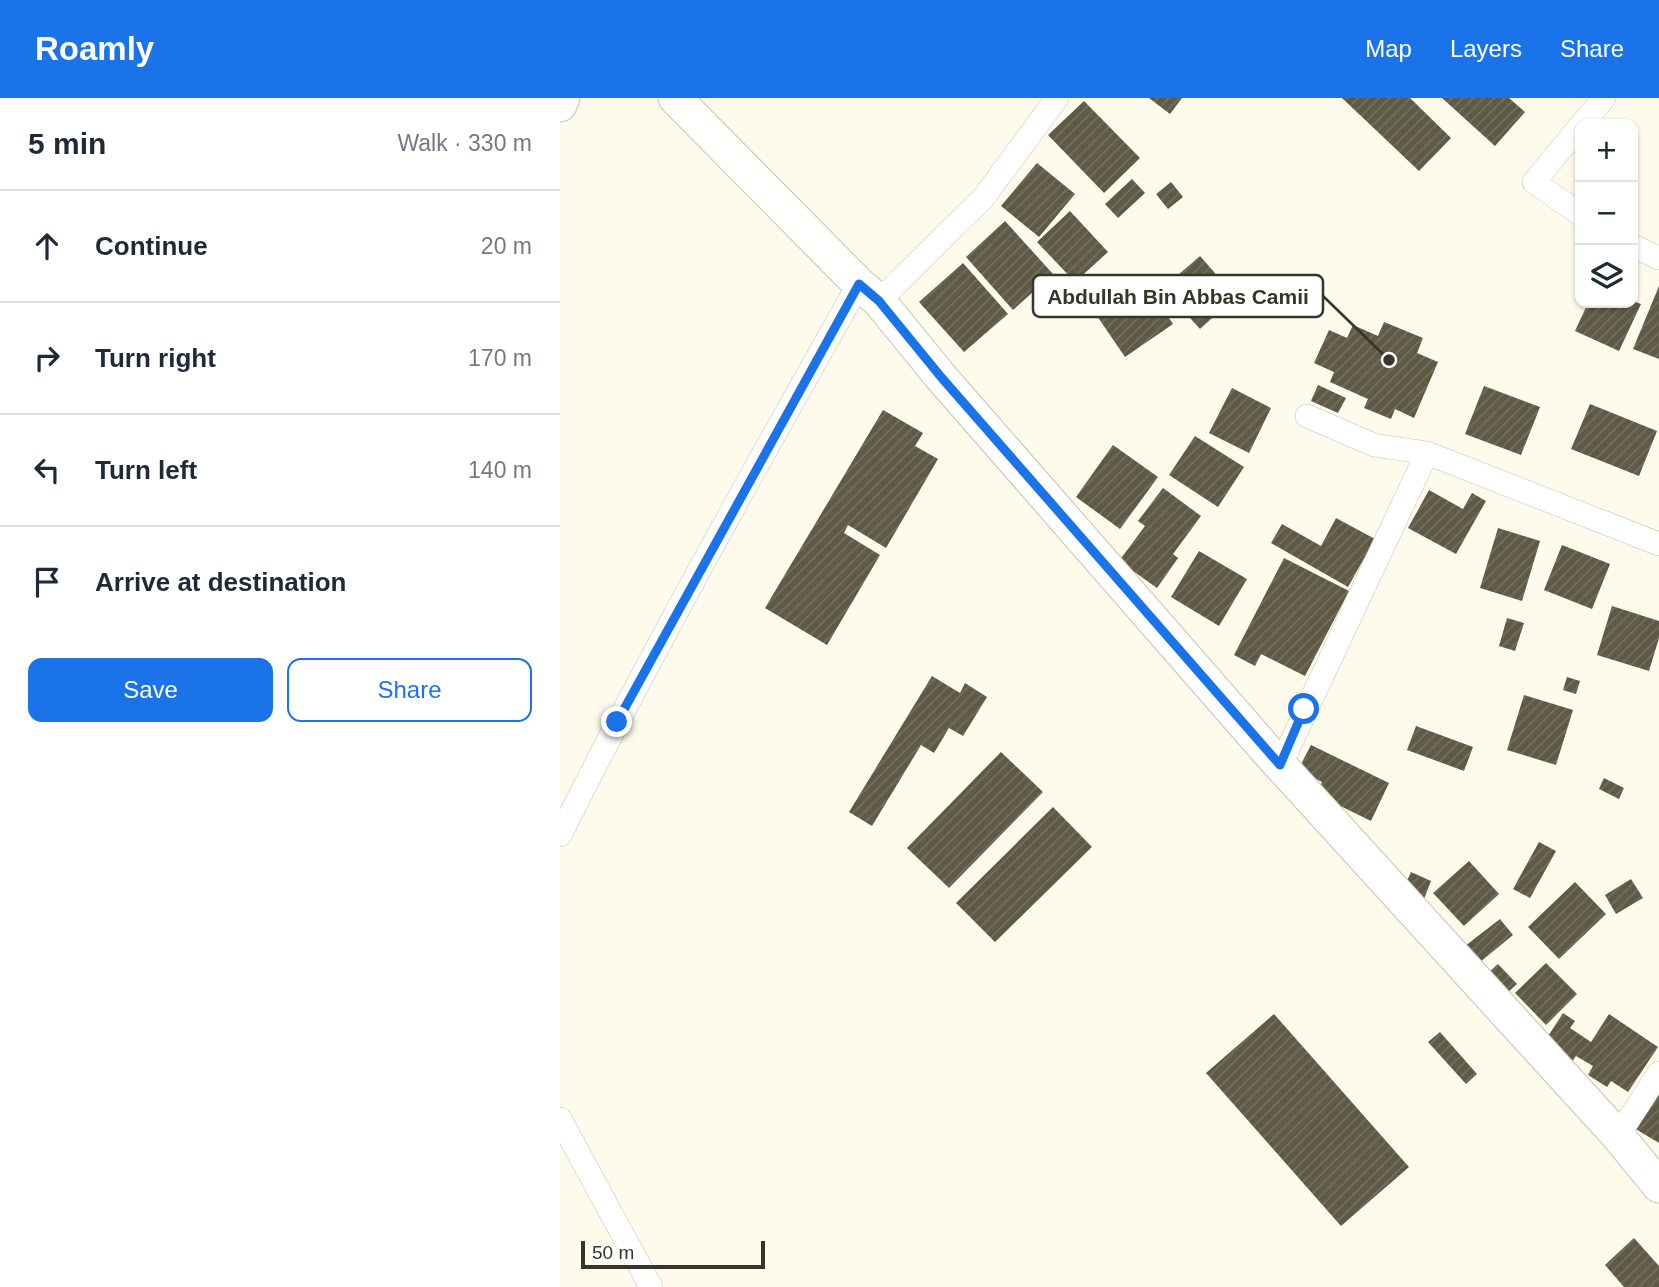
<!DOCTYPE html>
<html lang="en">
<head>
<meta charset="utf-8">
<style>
  :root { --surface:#fff; --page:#f2f2f3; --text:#1f2937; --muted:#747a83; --line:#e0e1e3; --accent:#1a73e8 }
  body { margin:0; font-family:Helvetica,sans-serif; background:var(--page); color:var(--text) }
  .controls { position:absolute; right:21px; top:21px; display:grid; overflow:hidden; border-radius:14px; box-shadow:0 2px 5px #0004 }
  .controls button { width:63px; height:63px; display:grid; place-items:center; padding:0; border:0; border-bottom:2px solid var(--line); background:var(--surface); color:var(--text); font:35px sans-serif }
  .scale { position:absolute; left:21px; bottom:18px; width:184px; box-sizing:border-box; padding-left:7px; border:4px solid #37342b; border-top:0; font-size:19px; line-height:24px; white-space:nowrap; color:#37342b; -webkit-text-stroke:5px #fff; paint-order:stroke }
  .stop { position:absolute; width:21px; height:21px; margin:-16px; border:5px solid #1a73e8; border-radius:50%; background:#fff }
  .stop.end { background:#1a73e8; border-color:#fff; box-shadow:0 2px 7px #0008 }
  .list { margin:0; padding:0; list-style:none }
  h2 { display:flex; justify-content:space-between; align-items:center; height:91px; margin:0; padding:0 28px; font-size:30px }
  h2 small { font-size:23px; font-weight:400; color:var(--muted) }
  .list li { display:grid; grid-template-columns:46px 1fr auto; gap:21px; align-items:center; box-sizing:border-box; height:112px; padding:0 28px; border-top:2px solid var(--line) }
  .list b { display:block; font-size:26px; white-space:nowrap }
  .list em { font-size:23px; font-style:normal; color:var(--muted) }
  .actions { display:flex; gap:14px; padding:21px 28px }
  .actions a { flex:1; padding:16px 0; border:2px solid var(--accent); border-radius:14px; text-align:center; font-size:24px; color:var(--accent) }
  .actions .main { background:var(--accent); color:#fff }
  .icon { flex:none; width:38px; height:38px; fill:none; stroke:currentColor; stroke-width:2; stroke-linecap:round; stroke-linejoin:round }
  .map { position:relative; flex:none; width:1099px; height:1189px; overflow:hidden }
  header { display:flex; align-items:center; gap:42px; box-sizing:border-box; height:98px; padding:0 35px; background:var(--accent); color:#fff }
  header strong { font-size:33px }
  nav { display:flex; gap:38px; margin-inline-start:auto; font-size:24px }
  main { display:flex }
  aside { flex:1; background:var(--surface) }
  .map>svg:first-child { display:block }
  .building { fill:url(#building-hatch) }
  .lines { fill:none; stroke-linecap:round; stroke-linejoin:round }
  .street-casing { stroke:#c9c3ad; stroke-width:24 }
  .secondary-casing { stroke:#c9c3ad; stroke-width:35 }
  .street { stroke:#fff; stroke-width:23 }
  .secondary { stroke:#fff; stroke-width:33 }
  .route { stroke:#1a73e8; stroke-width:9 }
  .leader { fill:none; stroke:#37342b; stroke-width:2.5 }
  .callout-dot { fill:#37342b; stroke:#fff; stroke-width:2.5 }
  .callout { fill:#fff; stroke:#37342b; stroke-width:2.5 }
  .callout-label { font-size:21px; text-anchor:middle; font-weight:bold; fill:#37342b }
</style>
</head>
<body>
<header>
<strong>Roamly</strong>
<nav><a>Map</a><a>Layers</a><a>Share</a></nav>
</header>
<main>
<aside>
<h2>5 min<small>Walk · 330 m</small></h2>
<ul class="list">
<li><svg class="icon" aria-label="ahead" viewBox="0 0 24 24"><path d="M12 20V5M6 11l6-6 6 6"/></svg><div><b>Continue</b></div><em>20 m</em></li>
<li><svg class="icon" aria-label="right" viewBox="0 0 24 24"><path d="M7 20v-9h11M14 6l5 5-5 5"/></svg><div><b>Turn right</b></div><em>170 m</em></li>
<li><svg class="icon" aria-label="left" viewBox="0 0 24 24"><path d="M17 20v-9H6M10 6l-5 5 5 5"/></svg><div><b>Turn left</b></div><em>140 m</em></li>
<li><svg class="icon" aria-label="arrive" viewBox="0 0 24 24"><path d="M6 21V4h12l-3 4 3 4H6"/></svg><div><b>Arrive at destination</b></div></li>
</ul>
<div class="actions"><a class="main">Save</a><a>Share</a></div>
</aside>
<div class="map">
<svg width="1099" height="1189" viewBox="0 0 1099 1189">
  <defs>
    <pattern id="building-hatch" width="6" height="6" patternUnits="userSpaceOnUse" patternTransform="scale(1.75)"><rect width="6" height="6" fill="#5f5a46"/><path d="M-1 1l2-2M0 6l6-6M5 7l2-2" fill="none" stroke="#736f5e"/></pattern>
  </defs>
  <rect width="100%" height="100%" fill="#fefaec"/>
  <path class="building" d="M589,0H622L610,16Z
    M782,0H850L891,40L859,73Z
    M882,0H949L965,14L935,48Z
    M524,3L580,60L544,95L488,37Z
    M477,65L515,96L479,139L441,108Z
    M572,81L585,95L558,120L545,106Z
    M611,84L623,99L608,111L596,96Z
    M510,113L548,154L515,184L477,144Z
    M445,123L493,176L453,212L406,159Z
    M640,158L676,199L640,231L603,190Z
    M403,165L448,216L404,254L359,204Z
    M584,183L613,226L565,259L535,215Z
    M1099,188V261L1073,251Z
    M1073,203L1081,206L1059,253L1015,233L1028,205Z
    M824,224L863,240L857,255L878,264L854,320L835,311L831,321L804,310L808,301L770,284L774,274L754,265L769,232L787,240L793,227L818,238Z
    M758,287L786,300L778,315L751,303Z
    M924,288L980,309L961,357L905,336Z
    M672,290L711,310L689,355L649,335Z
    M1030,306L1097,333L1079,378L1011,351Z
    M323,312L363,335L355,348L378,361L326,450L288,427L284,435L320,457L267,547L205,510Z
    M635,338L684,369L658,409L609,377Z
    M553,347L598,379L560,431L516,399Z
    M603,390L641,418L613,456L618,460L597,490L559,463L585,428L578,423Z
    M869,392L903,411L912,395L926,403L896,456L848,430Z
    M776,420L815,441L788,489L711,445L722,426L761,448Z
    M938,430L980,443L962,503L920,490Z
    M1002,447L1050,466L1032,511L984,492Z
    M639,453L687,481L659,528L611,499Z
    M724,460L789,493L745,578L701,556L695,568L674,557Z
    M1052,508L1099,523V540L1089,573L1037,557Z
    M947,520L964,525L955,553L939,548Z
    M372,578L400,595L405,585L427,599L403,638L389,630L374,655L361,647L312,728L289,714Z
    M1007,579L1020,583L1016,596L1003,592Z
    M964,597L1013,612L996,667L947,652Z
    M856,628L913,649L904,673L847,652Z
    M751,647L829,685L811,723L756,696L762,684L738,672Z
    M441,654L483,694L389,790L347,750Z
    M1044,680L1064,690L1059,701L1039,691Z
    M493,709L532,749L435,844L396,805Z
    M979,744L996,753L970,800L953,791Z
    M909,763L939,796L904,828L873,795Z
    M851,774L871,783L864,801L843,791Z
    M1071,781L1083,800L1056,816L1045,797Z
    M1015,784L1046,816L999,861L968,829Z
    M940,821L953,837L919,865L905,848Z
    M986,865L1017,896L986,927L955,895Z
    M938,866L957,886L947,895L928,875Z
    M1003,915L1015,923L1010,930L1031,944L1049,916L1098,949L1068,994L1051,983L1047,989L1028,977L1033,968L1016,958L1012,964L983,946Z
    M714,916L849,1069L781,1128L646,975Z
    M880,934L917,976L906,986L868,944Z
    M1099,988V1045L1074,1030Z
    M1074,1140L1099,1168V1189H1064L1045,1167Z"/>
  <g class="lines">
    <defs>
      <path id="street" d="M1022,26L1044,0
        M1020,28L974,84L1020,116
        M1073,148L1099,160
        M319,203L424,99L497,0
        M747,318L814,347L867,355L1099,446
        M720,668L867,355
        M0,737C94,550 196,368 299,186
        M0,1021L91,1189
        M1058,1038L1099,975"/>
      <path id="secondary" d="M115,0L299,186L319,203L381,279L709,655L1058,1038L1099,1088
        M0,7L3,0"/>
    </defs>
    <use href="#street" class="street-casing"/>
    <use href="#secondary" class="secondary-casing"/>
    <use href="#street" class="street"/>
    <use href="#secondary" class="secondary"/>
  </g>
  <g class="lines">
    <path class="route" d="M57,624L299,186L319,203L381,279L720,667L744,611"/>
  </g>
  <path class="leader" d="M829 262L763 198"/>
  <circle class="callout-dot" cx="829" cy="262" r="7"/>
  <rect class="callout" x="473" y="177" width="290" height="42" rx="7"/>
  <g class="callout-label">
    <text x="618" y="206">Abdullah Bin Abbas Camii</text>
  </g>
</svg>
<div class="controls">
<button>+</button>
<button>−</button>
<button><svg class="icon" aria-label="layers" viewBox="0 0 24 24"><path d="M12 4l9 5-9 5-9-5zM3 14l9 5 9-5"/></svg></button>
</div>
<div class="scale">50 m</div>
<div class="stop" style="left:744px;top:611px"></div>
<div class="stop end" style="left:57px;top:624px"></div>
</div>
</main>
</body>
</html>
